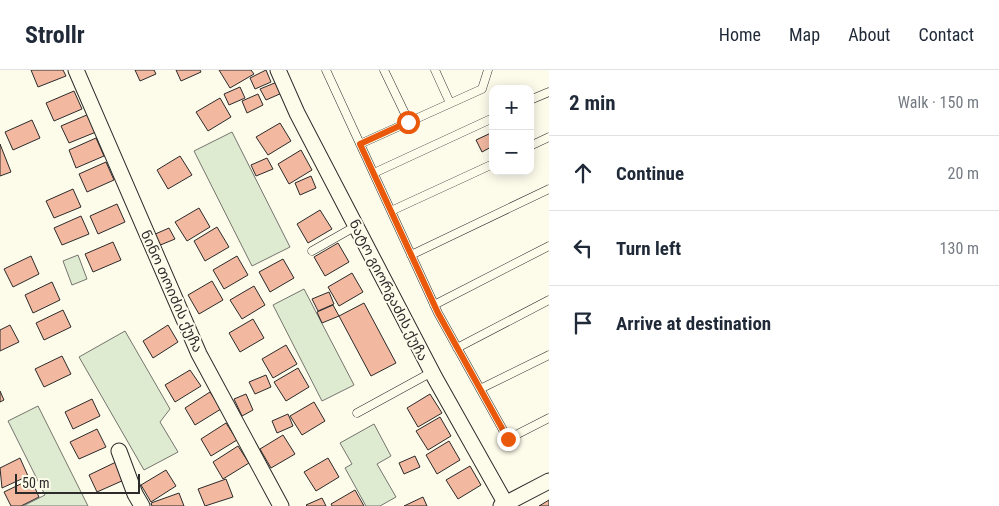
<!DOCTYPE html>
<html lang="en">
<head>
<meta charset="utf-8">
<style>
  :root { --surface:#fff; --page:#f2f2f3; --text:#1f2937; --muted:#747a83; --line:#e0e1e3 }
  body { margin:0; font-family:"Roboto Condensed","Noto Sans Georgian",sans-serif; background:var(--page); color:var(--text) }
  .controls { position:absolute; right:15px; top:15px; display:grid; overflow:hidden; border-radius:10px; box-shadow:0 2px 12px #0003 }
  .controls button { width:45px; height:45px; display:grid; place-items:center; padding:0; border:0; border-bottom:1px solid var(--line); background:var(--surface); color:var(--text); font:25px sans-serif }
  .scale { position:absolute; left:15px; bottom:12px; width:125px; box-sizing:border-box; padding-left:5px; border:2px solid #2b2b2b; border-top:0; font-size:14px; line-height:18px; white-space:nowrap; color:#2b2b2b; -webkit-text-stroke:4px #fdfbea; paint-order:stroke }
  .stop { position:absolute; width:15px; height:15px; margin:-11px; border:4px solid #ea580c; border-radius:50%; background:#fff }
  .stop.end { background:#ea580c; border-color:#fff; box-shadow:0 1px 5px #0008 }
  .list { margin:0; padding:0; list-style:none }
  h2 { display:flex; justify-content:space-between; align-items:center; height:65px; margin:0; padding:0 20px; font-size:21px }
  h2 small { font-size:16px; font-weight:400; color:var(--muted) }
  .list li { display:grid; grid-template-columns:32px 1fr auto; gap:15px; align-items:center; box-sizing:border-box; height:75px; padding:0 20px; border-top:1px solid var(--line) }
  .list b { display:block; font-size:19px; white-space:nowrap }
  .list em { font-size:16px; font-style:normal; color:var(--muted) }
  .icon { flex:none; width:28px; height:28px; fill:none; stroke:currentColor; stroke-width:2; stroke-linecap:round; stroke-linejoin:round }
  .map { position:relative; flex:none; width:549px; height:436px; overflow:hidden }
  header { display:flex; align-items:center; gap:30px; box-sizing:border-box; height:70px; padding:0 25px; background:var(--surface); border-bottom:1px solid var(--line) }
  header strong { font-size:24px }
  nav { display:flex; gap:28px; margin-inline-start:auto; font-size:18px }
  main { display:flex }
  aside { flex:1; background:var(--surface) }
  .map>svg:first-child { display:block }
  .green { fill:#deebd1; stroke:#74746e }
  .building { fill:#f2b8a0; stroke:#2b2b2b }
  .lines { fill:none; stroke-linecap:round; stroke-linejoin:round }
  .service-casing { stroke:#2b2b2b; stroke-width:9 }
  .minor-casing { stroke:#2b2b2b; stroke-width:17 }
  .service { stroke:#fdfbea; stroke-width:8 }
  .minor { stroke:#fdfbea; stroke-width:15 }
  .route { stroke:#ea580c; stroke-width:6 }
  .labels { text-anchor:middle; stroke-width:4; stroke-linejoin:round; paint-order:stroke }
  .street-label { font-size:14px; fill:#2b2b2b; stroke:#fdfbea }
</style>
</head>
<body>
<header>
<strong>Strollr</strong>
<nav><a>Home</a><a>Map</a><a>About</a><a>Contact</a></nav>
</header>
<main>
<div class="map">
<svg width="549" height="436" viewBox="0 0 549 436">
  <rect width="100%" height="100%" fill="#fdfbea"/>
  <path class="green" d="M232,62L290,177L252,196L194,81Z
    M78,185L87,209L72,215L63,191Z
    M304,219L354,315L322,331L273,235Z
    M125,261L170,339L160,352L178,382L144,400L79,287Z
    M38,336L88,436H23L45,425L8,351Z
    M374,354L391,386L377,394L396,427L380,436H366L345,398L352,394L340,373Z"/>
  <path class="building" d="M31,0H63L66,6L38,17Z
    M135,0H154L156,4L140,11Z
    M176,0H200L201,2L181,11Z
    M219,0H251L254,4L230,18Z
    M266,0L271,12L255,19L250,8Z
    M277,12L282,23L266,30L260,19Z
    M240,17L245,28L229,35L224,24Z
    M74,21L82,39L54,51L46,33Z
    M258,24L263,35L247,43L242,31Z
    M220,28L231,47L208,61L196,42Z
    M89,44L96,62L69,73L61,56Z
    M32,50L40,68L13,80L5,62Z
    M280,53L291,71L268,85L256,67Z
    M493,62V76L482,82L476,70Z
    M96,68L104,86L76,98L69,80Z
    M0,74L11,102L0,106Z
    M301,80L312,100L289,114L278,94Z
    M180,86L192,105L168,119L157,100Z
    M267,88L273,99L256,106L251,95Z
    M106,92L114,110L87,122L79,104Z
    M311,106L316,118L300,125L295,113Z
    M73,119L81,137L54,148L46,131Z
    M117,134L125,152L98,164L90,146Z
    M199,138L210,157L187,171L175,152Z
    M320,140L332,159L308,173L297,154Z
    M81,146L89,164L62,175L54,158Z
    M217,157L229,177L205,191L194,171Z
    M169,158L175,169L158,176L153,165Z
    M113,172L121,190L93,202L85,184Z
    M338,173L349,192L325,206L314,187Z
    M31,186L39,204L13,217L4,199Z
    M237,186L248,205L224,219L213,200Z
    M283,189L294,208L270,222L259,202Z
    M352,203L363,222L339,236L328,217Z
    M212,211L223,230L199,244L188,225Z
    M52,212L60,230L33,243L25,225Z
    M254,216L265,235L242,249L230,230Z
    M329,222L334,234L318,241L312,229Z
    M364,233L396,293L371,306L339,246Z
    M333,235L339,246L322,253L317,242Z
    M63,240L71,257L44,270L36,253Z
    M253,249L264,268L240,282L229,263Z
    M10,255L19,272L0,281V260Z
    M168,255L178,272L153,288L143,271Z
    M286,275L297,294L273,308L262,289Z
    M62,286L71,304L44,317L35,299Z
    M298,298L309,317L286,331L274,312Z
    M190,300L201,316L175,332L165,315Z
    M266,305L271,317L255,324L249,312Z
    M0,321L4,330L0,332Z
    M210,322L221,339L195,355L185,338Z
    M246,324L253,340L242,346L234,329Z
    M430,324L442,343L418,357L407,338Z
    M92,329L100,346L73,359L65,342Z
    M314,332L325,351L302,365L290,346Z
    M288,344L293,356L277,363L272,351Z
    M440,347L451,366L428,380L416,361Z
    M226,353L237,370L211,386L201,369Z
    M97,359L106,377L79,389L70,372Z
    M283,365L295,384L271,398L260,379Z
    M449,371L460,390L437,404L426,385Z
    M238,376L249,393L223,409L213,392Z
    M415,386L420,397L404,404L399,393Z
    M20,388L28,406L2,418L0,398Z
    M328,388L339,407L316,421L304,402Z
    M116,392L124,410L97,422L89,405Z
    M470,396L481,415L458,429L446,410Z
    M166,400L176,416L151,432L141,415Z
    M31,409L39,427L21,436H11L4,422Z
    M226,409L233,427L205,436L198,419Z
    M355,420L364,436H332L331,434Z
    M179,423L184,436H152L151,433Z
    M423,427L427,436H404Z
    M322,428L326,436H307L306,435Z
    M549,430V436H539Z"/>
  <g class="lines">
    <defs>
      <path id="service" d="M326,0L438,243L508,369L549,348
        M384,0L409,52
        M435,0L450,33
        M530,30L549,22
        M360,74L482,19L488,0
        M530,76L549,67
        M374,103L493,48
        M391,141L493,94
        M312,181L356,156
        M411,185L549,119
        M434,235L549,176
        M457,278L549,230
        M480,319L549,285
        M357,343L432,302"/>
      <path id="minor" d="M76,0L199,284L281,436
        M278,0L297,43L435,308L507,436
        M119,381L135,424L142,436
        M501,436L549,411"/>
    </defs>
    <use href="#service" class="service-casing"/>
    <use href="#minor" class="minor-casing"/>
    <use href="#service" class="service"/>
    <use href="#minor" class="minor"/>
  </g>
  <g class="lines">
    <path class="route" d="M408,52L360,74L438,243L508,369"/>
  </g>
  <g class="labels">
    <g class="street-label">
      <text transform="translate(389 220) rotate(63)" y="5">ნატო გიორგაძის ქუჩა</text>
      <text transform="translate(172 221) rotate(66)" y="5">ნინო თოიძის ქუჩა</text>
    </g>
  </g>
</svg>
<div class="controls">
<button>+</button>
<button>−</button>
</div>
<div class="scale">50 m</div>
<div class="stop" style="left:408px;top:52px"></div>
<div class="stop end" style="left:508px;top:369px"></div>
</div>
<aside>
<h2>2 min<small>Walk · 150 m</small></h2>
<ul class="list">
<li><svg class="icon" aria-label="ahead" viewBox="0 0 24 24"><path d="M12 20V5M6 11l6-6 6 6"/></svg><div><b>Continue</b></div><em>20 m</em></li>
<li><svg class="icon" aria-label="left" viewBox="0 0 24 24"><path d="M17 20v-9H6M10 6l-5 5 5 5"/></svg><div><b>Turn left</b></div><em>130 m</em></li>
<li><svg class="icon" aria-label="arrive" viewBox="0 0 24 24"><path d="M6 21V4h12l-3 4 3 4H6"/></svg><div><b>Arrive at destination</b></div></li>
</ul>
</aside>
</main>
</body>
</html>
